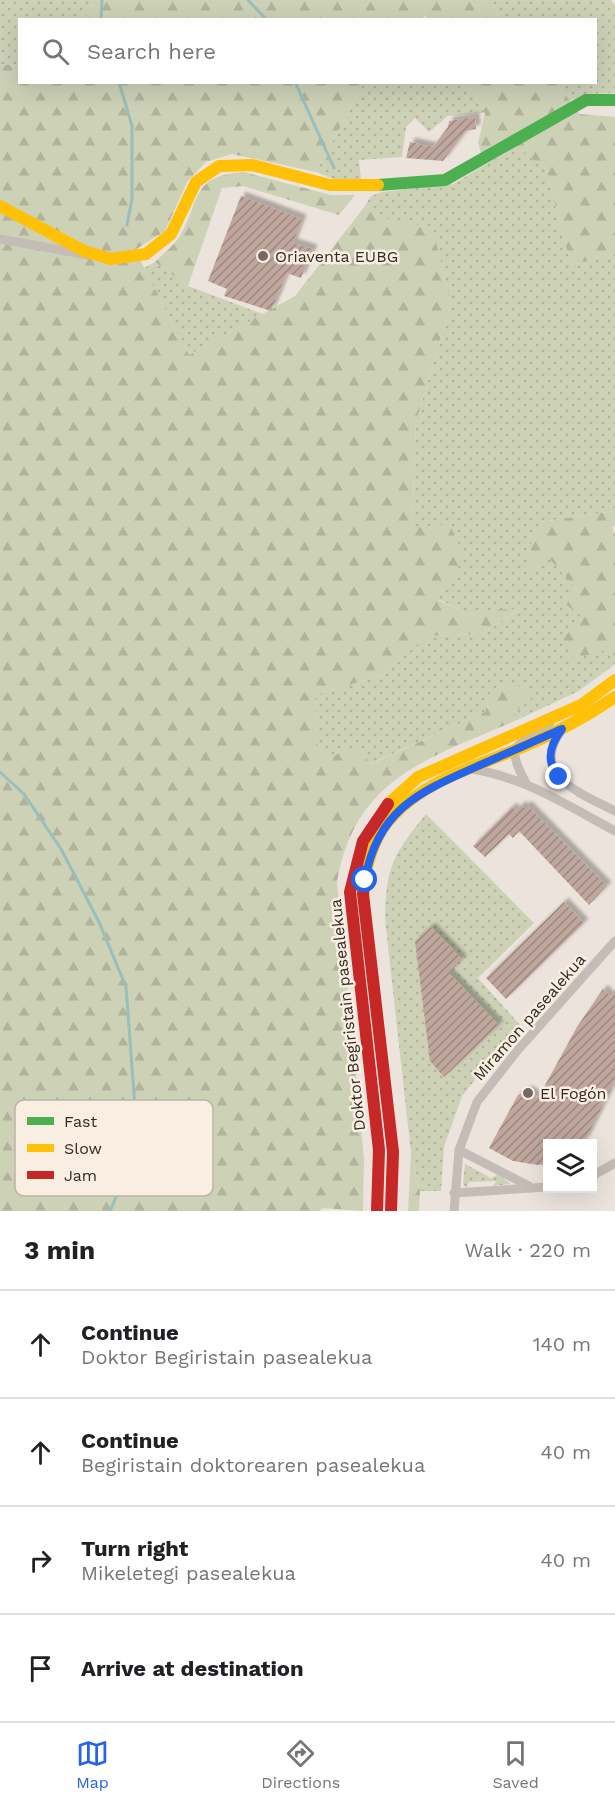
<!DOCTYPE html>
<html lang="en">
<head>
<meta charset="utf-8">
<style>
  :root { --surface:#fff; --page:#f2f2f2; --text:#202124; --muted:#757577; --line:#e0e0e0; --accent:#2563eb }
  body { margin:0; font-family:"Work Sans",sans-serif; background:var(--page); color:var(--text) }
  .controls { position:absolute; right:18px; bottom:18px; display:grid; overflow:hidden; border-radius:0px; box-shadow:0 6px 24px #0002 }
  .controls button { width:54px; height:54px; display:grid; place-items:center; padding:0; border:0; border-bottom:2px solid var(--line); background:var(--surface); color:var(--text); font:30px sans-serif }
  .stop { position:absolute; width:18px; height:18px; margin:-14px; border:4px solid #2563eb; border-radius:50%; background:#fff }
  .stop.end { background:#2563eb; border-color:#fff; box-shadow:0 2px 6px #0008 }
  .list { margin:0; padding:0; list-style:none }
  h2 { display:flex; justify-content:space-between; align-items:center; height:78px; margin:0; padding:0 24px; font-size:26px }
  h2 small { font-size:20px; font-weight:400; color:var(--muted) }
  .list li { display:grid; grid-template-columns:39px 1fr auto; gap:18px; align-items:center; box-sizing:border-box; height:108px; padding:0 24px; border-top:2px solid var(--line) }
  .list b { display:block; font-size:22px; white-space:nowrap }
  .list p { margin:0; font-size:20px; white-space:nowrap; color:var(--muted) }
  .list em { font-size:20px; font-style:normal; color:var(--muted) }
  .icon { flex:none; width:33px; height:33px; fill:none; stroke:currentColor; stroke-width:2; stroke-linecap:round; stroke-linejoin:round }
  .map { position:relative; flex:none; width:615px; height:1211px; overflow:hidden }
  .search { position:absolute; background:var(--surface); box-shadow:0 6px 24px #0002; left:18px; right:18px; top:18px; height:66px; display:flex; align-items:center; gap:15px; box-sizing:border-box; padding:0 21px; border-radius:0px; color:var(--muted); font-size:22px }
  .sheet { height:510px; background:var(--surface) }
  nav { display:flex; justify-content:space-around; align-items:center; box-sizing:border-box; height:84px; border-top:2px solid var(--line); background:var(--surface); font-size:16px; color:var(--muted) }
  nav a { display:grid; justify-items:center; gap:3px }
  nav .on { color:var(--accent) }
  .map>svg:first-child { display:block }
  .grass { fill:url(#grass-dots) }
  .forest { fill:url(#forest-firs) }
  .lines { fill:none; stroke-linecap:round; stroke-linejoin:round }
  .stream { stroke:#98bfbc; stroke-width:3 }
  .building { fill:url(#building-hatch); filter:url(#shadow) }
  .street { stroke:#c4bcb6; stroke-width:9 }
  .fast { stroke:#4caf50; stroke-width:12 }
  .slow { stroke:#ffc107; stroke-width:12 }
  .jam { stroke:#c62828; stroke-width:12 }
  .route { stroke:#2563eb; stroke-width:8 }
  .poi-dot { fill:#746a65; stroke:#f9eee2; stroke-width:2 }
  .labels { text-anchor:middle; stroke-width:5; stroke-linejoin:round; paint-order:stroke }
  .poi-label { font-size:16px; fill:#342925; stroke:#f9eee2; text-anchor:start }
  .street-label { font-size:16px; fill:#342925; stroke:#f9eee2 }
  .key { fill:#f9eee2; stroke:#beb3a9; stroke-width:1.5 }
  .key-label { font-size:16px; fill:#342925 }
</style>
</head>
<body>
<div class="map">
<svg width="615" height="1211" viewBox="0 0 615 1211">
  <defs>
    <pattern id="grass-dots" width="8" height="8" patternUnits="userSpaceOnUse" patternTransform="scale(1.5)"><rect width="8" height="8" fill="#cdd1b6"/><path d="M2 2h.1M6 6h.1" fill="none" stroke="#b1b39c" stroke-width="1.8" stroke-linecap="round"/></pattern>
    <pattern id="forest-firs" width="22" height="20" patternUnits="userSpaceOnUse" patternTransform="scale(1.5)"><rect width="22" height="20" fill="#cdd1b6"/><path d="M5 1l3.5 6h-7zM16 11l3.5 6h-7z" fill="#b1b39c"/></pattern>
    <pattern id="building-hatch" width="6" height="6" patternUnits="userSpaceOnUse" patternTransform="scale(1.5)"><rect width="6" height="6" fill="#c0a79d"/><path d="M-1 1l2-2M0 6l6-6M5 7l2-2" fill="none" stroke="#9d8880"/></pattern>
    <filter id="shadow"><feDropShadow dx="4.5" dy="-4.5" stdDeviation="1.5" flood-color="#0004"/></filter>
  </defs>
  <rect width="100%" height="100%" fill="#ece4dc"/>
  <path class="grass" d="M0,0H93L85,19L20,20L19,64L0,65Z
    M492,0H611L615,6V93L587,94L570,101L556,83L596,82V20L499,19Z
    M364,83H466L485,113L448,116L429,132L415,118L406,127L402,157L359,160L361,179L336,180L316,172Z
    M517,146L546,170L571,265L615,253V511L540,522L549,557L576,589L583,618L615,657V664L579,691L517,720L513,712L531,699L491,690L485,712L370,764L329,757L316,743L315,695L382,675L427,636L481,634L519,610L463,611L438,599L412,527L416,422L451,303L432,227L392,222L365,206L371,196L382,192L453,184Z
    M155,262L188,286L263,314L189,355L144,268Z
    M426,814L534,923L478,978L520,1025L462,1096L444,1147L441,1191H420L411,1153L385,919C386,866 393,855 426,814Z
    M465,1164L491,1178L498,1174L511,1184L493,1186L496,1181L469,1182L467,1188L463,1184Z"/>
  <path class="forest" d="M93,0H492L499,19H427L425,15L422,20L85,19Z
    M19,64L20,82L364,83L316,172L232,154L206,162L187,182L165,231L135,250L189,355L295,296L365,206L392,222L432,226L451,303L416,422L412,527L450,524L464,557L438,600L463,611L520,609L481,634L427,636L382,675L315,695L316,743L329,757L357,747L371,764L485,712L491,690L504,683L522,687L532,699L514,712L517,720C431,758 355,776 337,882L364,1159L363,1211L323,1208L319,1211H0V65Z
    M466,83H556L580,114L615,117V253L571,265L546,170L509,140L482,156L478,143L485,113Z
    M244,172L331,195H355L339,215L243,186L222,188L188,286L155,262C162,255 172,247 178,239C202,202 188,176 244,172Z
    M615,511V525L612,527L615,535V657L607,650L573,659L563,638L583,618L563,602L576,589L549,558L530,569L526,555L540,522Z
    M411,1153L420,1191L419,1211H408Z"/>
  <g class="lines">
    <path class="stream" d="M248,0L267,20
      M101,20L102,0
      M119,82L132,126V199L127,225
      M295,82L334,168
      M0,772L24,794L61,849L99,922L126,987L138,1147L110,1211"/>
  </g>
  <path class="building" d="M475,117L476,129L466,131L443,161L406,158L410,142L433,147L448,127L449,121Z
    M241,196L302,219L293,243L313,249L301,278L287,273L271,311L224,296L227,289L208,281Z
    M521,805L524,808L527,805L607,886L589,905L519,831L513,838L509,834L485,857L473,846L512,807L516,811Z
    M564,902L584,923L506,999L486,978Z
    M431,927L462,959L449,973L499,1025L444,1077L430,1061L415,941Z
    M603,989L611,997L615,989V1081L586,1139L582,1144H548V1164L538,1165L513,1161L489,1148L518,1095L528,1090L536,1095L537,1100L577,1027Z"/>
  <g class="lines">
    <path class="street" d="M0,239L88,255
      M561,731C529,775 582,794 615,811
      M470,769C523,776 568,806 615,831
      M526,783C501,738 522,748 550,723
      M459,1150L529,1186
      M592,1176L615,1163
      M454,1193L548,1187
      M454,1211L459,1150L477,1102L517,1051L615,941"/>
    <path class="fast" d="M378,185L445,180L586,100H615"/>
    <path class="slow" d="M0,206L84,251L111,259L146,254L171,234L196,182L219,166L252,165L330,185H378
      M388,804L418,777L581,705L615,680
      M366,871C371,852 377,833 391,818C425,779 481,765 527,745C558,732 587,716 615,697"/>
    <path class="jam" d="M366,871L363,894L393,1152L391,1211
      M377,1211L379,1150L350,892L363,841L388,804"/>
  </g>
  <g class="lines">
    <path class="route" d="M365,880C377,810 419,792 478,766C506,754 534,741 562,729C550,745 545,761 559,777"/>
  </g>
  <g class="poi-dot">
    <circle cx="263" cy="256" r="6"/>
    <circle cx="528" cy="1093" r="6"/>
  </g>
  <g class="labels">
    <g class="poi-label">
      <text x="275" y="262">Oriaventa EUBG</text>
      <text x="540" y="1099">El Fogón</text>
    </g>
    <g class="street-label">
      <text transform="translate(347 1015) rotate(-96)" y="6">Doktor Begiristain pasealekua</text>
      <text transform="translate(529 1017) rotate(-49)" y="6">Miramon pasealekua</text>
    </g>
  </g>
  <rect x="15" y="1100" width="198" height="96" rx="9" class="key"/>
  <rect x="27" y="1117" width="27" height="8" fill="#4caf50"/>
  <rect x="27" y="1144" width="27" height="8" fill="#ffc107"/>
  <rect x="27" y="1171" width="27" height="8" fill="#c62828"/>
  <g class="key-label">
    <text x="64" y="1127">Fast</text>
    <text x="64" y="1154">Slow</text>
    <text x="64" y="1181">Jam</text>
  </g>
</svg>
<div class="controls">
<button><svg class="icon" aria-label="layers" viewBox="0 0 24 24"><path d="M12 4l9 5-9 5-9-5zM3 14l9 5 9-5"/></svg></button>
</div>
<div class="stop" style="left:365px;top:880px"></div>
<div class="stop end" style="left:559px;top:777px"></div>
<div class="search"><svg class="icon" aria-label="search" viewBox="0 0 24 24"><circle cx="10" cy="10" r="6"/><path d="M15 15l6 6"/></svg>Search here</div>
</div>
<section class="sheet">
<h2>3 min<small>Walk · 220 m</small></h2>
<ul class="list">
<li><svg class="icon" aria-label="ahead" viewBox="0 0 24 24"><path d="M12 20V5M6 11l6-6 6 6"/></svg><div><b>Continue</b><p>Doktor Begiristain pasealekua</p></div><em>140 m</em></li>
<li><svg class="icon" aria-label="ahead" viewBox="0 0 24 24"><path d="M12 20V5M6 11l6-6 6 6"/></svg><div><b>Continue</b><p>Begiristain doktorearen pasealekua</p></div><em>40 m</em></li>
<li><svg class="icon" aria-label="right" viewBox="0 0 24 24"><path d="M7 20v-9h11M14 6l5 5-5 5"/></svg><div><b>Turn right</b><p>Mikeletegi pasealekua</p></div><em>40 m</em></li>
<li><svg class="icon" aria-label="arrive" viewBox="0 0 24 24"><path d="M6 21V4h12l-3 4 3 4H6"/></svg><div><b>Arrive at destination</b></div></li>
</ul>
</section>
<nav>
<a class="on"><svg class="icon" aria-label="map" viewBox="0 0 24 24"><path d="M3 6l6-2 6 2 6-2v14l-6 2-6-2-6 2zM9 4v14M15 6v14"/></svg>Map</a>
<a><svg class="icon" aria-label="directions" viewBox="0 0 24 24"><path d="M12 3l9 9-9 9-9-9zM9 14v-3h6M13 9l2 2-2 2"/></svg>Directions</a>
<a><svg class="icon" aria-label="saved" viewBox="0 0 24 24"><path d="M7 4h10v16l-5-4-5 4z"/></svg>Saved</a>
</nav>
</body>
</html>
